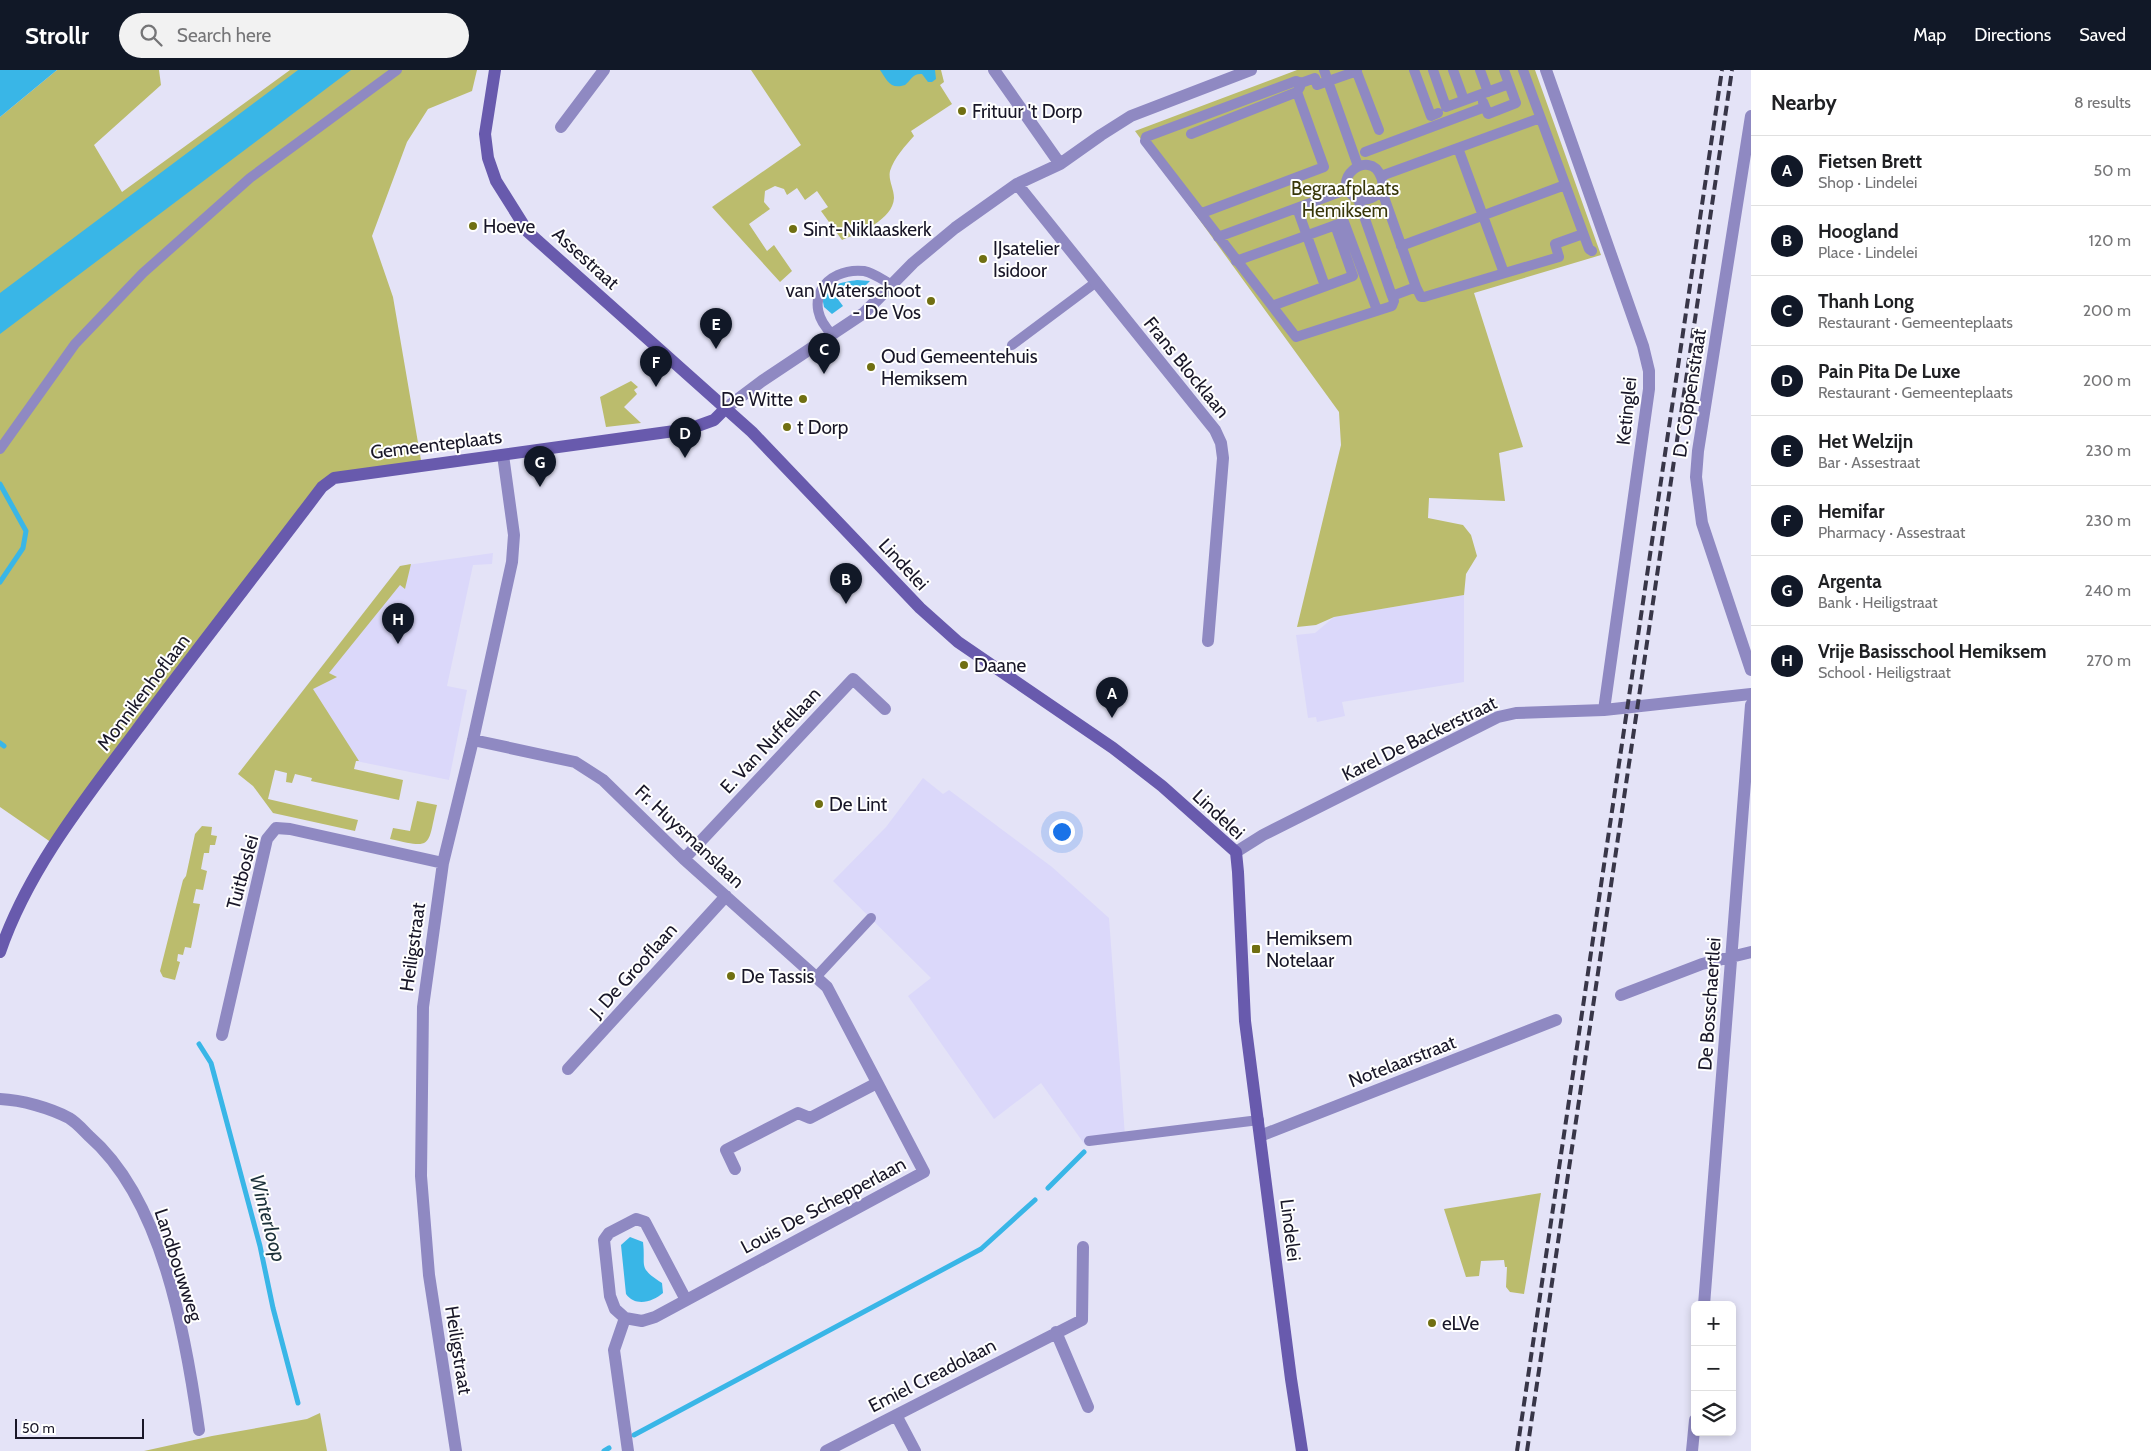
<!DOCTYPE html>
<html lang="en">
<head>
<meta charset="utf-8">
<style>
  :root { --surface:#fff; --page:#f2f2f2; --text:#202124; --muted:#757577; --line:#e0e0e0; --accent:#111827 }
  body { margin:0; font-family:Cabin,sans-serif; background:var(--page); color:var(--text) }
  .controls { position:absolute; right:15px; bottom:15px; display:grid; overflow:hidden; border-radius:8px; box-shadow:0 2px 8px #0003 }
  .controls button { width:45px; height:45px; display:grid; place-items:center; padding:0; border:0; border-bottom:1px solid var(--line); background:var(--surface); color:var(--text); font:25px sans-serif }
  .scale { position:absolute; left:15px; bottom:12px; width:129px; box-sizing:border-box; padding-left:5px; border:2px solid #191728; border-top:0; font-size:14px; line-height:18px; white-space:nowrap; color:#191728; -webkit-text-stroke:4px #fff; paint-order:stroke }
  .you { position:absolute; left:1061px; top:761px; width:18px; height:18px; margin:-12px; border:4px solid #fff; border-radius:50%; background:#1a73e8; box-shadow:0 0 0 8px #1a73e833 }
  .badge { display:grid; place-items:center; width:32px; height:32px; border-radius:50%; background:var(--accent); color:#fff; font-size:16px; font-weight:700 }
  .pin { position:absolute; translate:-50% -41px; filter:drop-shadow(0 1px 2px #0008) }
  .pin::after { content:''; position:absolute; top:26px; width:18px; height:15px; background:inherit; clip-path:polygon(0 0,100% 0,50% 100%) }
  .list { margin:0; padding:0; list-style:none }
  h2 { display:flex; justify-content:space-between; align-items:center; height:65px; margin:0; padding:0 20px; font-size:21px }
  h2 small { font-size:16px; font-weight:400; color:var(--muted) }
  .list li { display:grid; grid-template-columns:32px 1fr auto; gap:15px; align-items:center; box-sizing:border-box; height:70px; padding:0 20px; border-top:1px solid var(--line) }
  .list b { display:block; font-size:19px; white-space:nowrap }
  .list p { margin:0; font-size:16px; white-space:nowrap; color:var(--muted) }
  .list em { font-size:16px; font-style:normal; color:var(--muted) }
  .icon { flex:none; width:28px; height:28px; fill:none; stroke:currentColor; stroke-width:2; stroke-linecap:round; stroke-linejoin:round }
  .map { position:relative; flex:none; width:1751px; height:1381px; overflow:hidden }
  header { display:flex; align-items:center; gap:30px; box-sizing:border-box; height:70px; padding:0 25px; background:var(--accent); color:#fff }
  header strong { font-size:24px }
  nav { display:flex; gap:28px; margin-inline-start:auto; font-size:18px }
  .search { width:350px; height:45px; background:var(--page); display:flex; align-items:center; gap:12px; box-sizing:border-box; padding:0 18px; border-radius:28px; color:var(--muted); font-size:19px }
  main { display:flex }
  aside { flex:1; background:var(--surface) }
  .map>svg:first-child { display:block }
  .built { fill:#dbd8fa }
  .green { fill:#bbbc6d }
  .water { fill:#39b6e7 }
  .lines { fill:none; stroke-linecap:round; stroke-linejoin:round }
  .stream { stroke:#39b6e7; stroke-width:5 }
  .lane { stroke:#8f89c2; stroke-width:10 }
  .street { stroke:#8f89c2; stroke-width:12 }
  .secondary { stroke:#685aad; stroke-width:12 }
  .rail { stroke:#383648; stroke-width:4; stroke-dasharray:10 5; stroke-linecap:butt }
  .poi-dot { fill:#706f12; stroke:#fff; stroke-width:2 }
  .labels { text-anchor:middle; stroke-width:4; stroke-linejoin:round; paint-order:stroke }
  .poi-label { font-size:19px; fill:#191728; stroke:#fff; text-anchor:start }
  .park-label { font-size:19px; fill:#373609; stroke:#fff }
  .street-label { font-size:19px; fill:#191728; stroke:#fff }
  .water-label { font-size:20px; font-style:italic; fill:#1c313a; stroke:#fff }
</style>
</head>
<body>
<header>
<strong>Strollr</strong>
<div class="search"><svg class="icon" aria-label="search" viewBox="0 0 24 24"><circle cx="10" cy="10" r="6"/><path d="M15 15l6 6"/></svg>Search here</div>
<nav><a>Map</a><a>Directions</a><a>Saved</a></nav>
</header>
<main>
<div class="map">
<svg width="1751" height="1381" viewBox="0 0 1751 1381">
  <rect width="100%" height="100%" fill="#e4e3f7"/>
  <path class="built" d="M493,483L492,494L473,495L447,616L467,620L449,710L356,691L286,642L400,496Z
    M1464,525V612L1342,632L1345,646L1317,652L1316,647L1308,648L1296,565L1315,563L1334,547Z
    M923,708L943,724L949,720L1052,797L1109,848L1125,1066L1089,1071L1085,1075L1041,1013L994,1049L908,926L931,908L833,811L886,757Z"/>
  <path class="green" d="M57,0H159L161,15L94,75L122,122L290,0H477L472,21L428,39L407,72L372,166L393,227L422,396L334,408L55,775L0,737V47Z
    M751,0H941L944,12L940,15L952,34L911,61L914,66C906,75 894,88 890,101C888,110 894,119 894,128C893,150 859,163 842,170L821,141L828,137L817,121L805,130L797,118L787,125L784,119L775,116L765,121L764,132L770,139L749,154L767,181L774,175L792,201L780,212L712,137L801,75Z
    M1297,0H1535L1601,185L1474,223L1523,377L1499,383L1505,431L1429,428L1428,448L1463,455L1471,465L1477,486L1466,504L1464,525L1334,547L1316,555L1297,557L1341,375L1339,342L1135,61Z
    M631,311L638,317L634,320L637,324L624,337L641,353L606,357L600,327Z
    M411,494L405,519L400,515L329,603L337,607L313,619L359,691H356L354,699L403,710L399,730L311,711L312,708L295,704L292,713L286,712L287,703L275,700L268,729L358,750L355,761L273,743L253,716L238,704L400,496Z
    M417,731L437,735C427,777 434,779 390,769L393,758L410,761Z
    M202,756L212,757L211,765L217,766L215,775H210L209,783H204L201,799L207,801L203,820L196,819L193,833L200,834L191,878L185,877L183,885L178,884L177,891L180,892L175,910L163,907L160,901L183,810L186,806L195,764Z
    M1541,1123L1524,1224L1510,1222L1506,1217L1507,1197H1505L1504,1190L1481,1191L1479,1206L1466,1207L1444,1139Z
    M320,1343L327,1381H144L212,1366L307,1349Z"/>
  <path class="water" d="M0,0H57L0,47Z
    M298,0H351L0,264V223Z
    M880,0H935L936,9L932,12H928L922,4C913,3 911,10 905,15C890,20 887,10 880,0Z
    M857,210L870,211L859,222L849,219L839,222L837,228L843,236L832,244L824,237L823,232C823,215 843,212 857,210Z
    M630,1167L643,1172C646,1197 637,1197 662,1213L663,1223C653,1232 635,1237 626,1224L621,1175Z"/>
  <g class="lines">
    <path class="stream" d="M0,414L26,461L23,478L0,512
      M0,673L4,676
      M199,974L211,993L260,1176L273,1238L298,1333
      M1048,1118L1084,1082
      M634,1365L981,1179L1035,1130
      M604,1381L609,1378"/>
    <path class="lane" d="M1324,0L1358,96
      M1356,0L1379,60
      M1414,0L1431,46L1438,43
      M1433,0L1446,37L1509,14
      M1453,0L1464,30
      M1480,0L1488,22
      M1523,0L1589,179L1592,181
      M1357,1L1317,15L1315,8L1301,13L1296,11L1146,67L1145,71L1296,267L1392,236L1394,231L1392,226
      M1483,32L1488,44L1516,33L1504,0
      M1191,64L1297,22L1300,17
      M1458,78L1504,203
      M1365,82L1485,37
      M1381,106L1540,48
      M1358,129C1372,132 1387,122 1381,107C1370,76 1325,112 1358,129L1392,226L1416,217L1384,127L1379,122
      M1297,138L1325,216
      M1202,143L1324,97L1297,22
      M1218,167L1348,119
      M1401,176L1565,115
      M1236,191L1344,152L1377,240
      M1416,217L1421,227H1424L1559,187L1555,174L1583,164
      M1272,236L1353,206L1335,155
      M832,264C801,234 824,197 864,201C874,203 883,210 892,215
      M1012,275L1095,213
      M0,379L75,274L143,203L250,108L397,0
      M816,907L871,848
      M1089,1071L1259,1050"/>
    <path class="street" d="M994,0L1060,94
      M1546,0L1643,276L1649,301V319L1604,640
      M1751,46L1698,381L1696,407L1702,453L1751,600
      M561,57L604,0
      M1017,114L1215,360L1221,373L1223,388L1208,571
      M726,338L762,311L864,243L913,193L955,158L1017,114L1060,94L1101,65L1131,46L1251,0
      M473,670L575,692L603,710L684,789L827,917L924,1102L655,1247L642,1251L625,1248L614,1280L628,1381
      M1236,782L1263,765L1498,647L1516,643L1604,640L1751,624
      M684,789L853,609L885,639
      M1621,925L1702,894L1751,882
      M222,965L267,769L276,758L290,759L443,793
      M568,999L726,826
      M0,1029C22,1030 50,1038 69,1048C76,1052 83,1060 89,1066C163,1130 186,1267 199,1360
      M1260,1066L1556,950
      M735,1099L726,1080L798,1043L810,1048L877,1013
      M1704,1235L1751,635
      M625,1248L615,1239L610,1226L604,1170L609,1163L636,1149L645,1152L686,1230
      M1056,1262L1088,1337
      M896,1345L915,1381
      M456,1381L429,1205L421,1106L423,937L443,793L473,670L512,492L514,465L503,385
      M826,1381L1082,1250L1083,1177
      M1692,1381L1695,1350"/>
    <path class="secondary" d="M495,0L485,64L488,88L496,111L528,162L752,362L920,538L958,572L1113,678L1162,716L1236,782L1238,802L1245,951L1291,1309L1302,1381
      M0,882C28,800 85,729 136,661C197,579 260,499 322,417L334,408L689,359L714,350L726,338"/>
    <path class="rail" d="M1517,1381L1722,0
      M1527,1381L1732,0"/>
  </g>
  <g class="poi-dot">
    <circle cx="962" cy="41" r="5"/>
    <circle cx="473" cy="156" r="5"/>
    <circle cx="793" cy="159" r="5"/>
    <circle cx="983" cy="189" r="5"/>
    <circle cx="931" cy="231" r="5"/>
    <circle cx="871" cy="297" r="5"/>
    <circle cx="803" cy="329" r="5"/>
    <circle cx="787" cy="357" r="5"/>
    <circle cx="964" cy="595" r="5"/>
    <circle cx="819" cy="734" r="5"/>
    <rect x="1251" y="874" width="10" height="10" rx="2.5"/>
    <circle cx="731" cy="906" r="5"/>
    <circle cx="1432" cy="1253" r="5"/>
  </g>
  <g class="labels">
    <g class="poi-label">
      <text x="972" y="48">Frituur 't Dorp</text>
      <text x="483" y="163">Hoeve</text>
      <text x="803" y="166">Sint-Niklaaskerk</text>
      <text x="993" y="185">IJsatelier<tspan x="993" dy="22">Isidoor</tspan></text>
      <text x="921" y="227" text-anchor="end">van Waterschoot<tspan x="921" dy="22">- De Vos</tspan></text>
      <text x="881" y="293">Oud Gemeentehuis<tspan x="881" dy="22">Hemiksem</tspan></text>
      <text x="793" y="336" text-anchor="end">De Witte</text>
      <text x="797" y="364">t Dorp</text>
      <text x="974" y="602">Daane</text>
      <text x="829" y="741">De Lint</text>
      <text x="1266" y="875">Hemiksem<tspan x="1266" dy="22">Notelaar</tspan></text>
      <text x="741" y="913">De Tassis</text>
      <text x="1442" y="1260">eLVe</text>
    </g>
    <g class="park-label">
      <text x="1345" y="125">Begraafplaats<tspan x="1345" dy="22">Hemiksem</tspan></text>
    </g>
    <g class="street-label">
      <text transform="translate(586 188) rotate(42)" y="7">Assestraat</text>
      <text transform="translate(1187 297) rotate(51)" y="7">Frans Blocklaan</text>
      <text transform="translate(1689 323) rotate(-81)" y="7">D. Coppenstraat</text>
      <text transform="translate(1626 341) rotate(-84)" y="7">Ketinglei</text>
      <text transform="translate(436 374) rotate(-7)" y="7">Gemeenteplaats</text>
      <text transform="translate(904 494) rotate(47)" y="7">Lindelei</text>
      <text transform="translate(143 622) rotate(-53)" y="7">Monnikenhoflaan</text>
      <text transform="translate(1419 668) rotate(-26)" y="7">Karel De Backerstraat</text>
      <text transform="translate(770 670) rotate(-47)" y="7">E. Van Nuffellaan</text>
      <text transform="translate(1219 744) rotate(43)" y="7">Lindelei</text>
      <text transform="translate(690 766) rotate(43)" y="7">Fr. Huysmanslaan</text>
      <text transform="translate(242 802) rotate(-75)" y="7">Tuitboslei</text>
      <text transform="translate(412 877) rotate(-82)" y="7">Heiligstraat</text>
      <text transform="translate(633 900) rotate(-48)" y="7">J. De Grooflaan</text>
      <text transform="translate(1709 934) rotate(-86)" y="7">De Bosschaertlei</text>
      <text transform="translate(1402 991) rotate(-21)" y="7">Notelaarstraat</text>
      <text transform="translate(823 1135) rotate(-28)" y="7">Louis De Schepperlaan</text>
      <text transform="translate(1291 1160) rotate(83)" y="7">Lindelei</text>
      <text transform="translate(179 1195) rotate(72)" y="7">Landbouwweg</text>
      <text transform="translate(459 1280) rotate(81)" y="7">Heiligstraat</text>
      <text transform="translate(932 1305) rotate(-27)" y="7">Emiel Creadolaan</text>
    </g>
    <g class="water-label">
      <text transform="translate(268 1148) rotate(75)" y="7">Winterloop</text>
    </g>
  </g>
</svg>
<div class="controls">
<button>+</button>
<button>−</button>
<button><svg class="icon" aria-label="layers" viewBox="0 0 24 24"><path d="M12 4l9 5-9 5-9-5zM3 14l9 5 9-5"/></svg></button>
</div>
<div class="scale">50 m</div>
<div class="you"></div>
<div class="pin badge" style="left:1112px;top:648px">A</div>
<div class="pin badge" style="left:846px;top:534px">B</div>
<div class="pin badge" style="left:824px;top:304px">C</div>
<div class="pin badge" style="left:685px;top:388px">D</div>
<div class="pin badge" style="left:716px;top:279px">E</div>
<div class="pin badge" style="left:656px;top:317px">F</div>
<div class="pin badge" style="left:540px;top:417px">G</div>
<div class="pin badge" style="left:398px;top:574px">H</div>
</div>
<aside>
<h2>Nearby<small>8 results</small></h2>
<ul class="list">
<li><span class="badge">A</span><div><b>Fietsen Brett</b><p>Shop · Lindelei</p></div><em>50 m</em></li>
<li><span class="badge">B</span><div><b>Hoogland</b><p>Place · Lindelei</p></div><em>120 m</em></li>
<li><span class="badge">C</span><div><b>Thanh Long</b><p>Restaurant · Gemeenteplaats</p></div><em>200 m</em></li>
<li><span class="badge">D</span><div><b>Pain Pita De Luxe</b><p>Restaurant · Gemeenteplaats</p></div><em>200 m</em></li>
<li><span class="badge">E</span><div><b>Het Welzijn</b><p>Bar · Assestraat</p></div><em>230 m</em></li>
<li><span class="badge">F</span><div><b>Hemifar</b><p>Pharmacy · Assestraat</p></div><em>230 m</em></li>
<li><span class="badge">G</span><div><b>Argenta</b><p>Bank · Heiligstraat</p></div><em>240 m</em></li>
<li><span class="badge">H</span><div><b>Vrije Basisschool Hemiksem</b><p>School · Heiligstraat</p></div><em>270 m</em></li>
</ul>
</aside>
</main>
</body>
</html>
